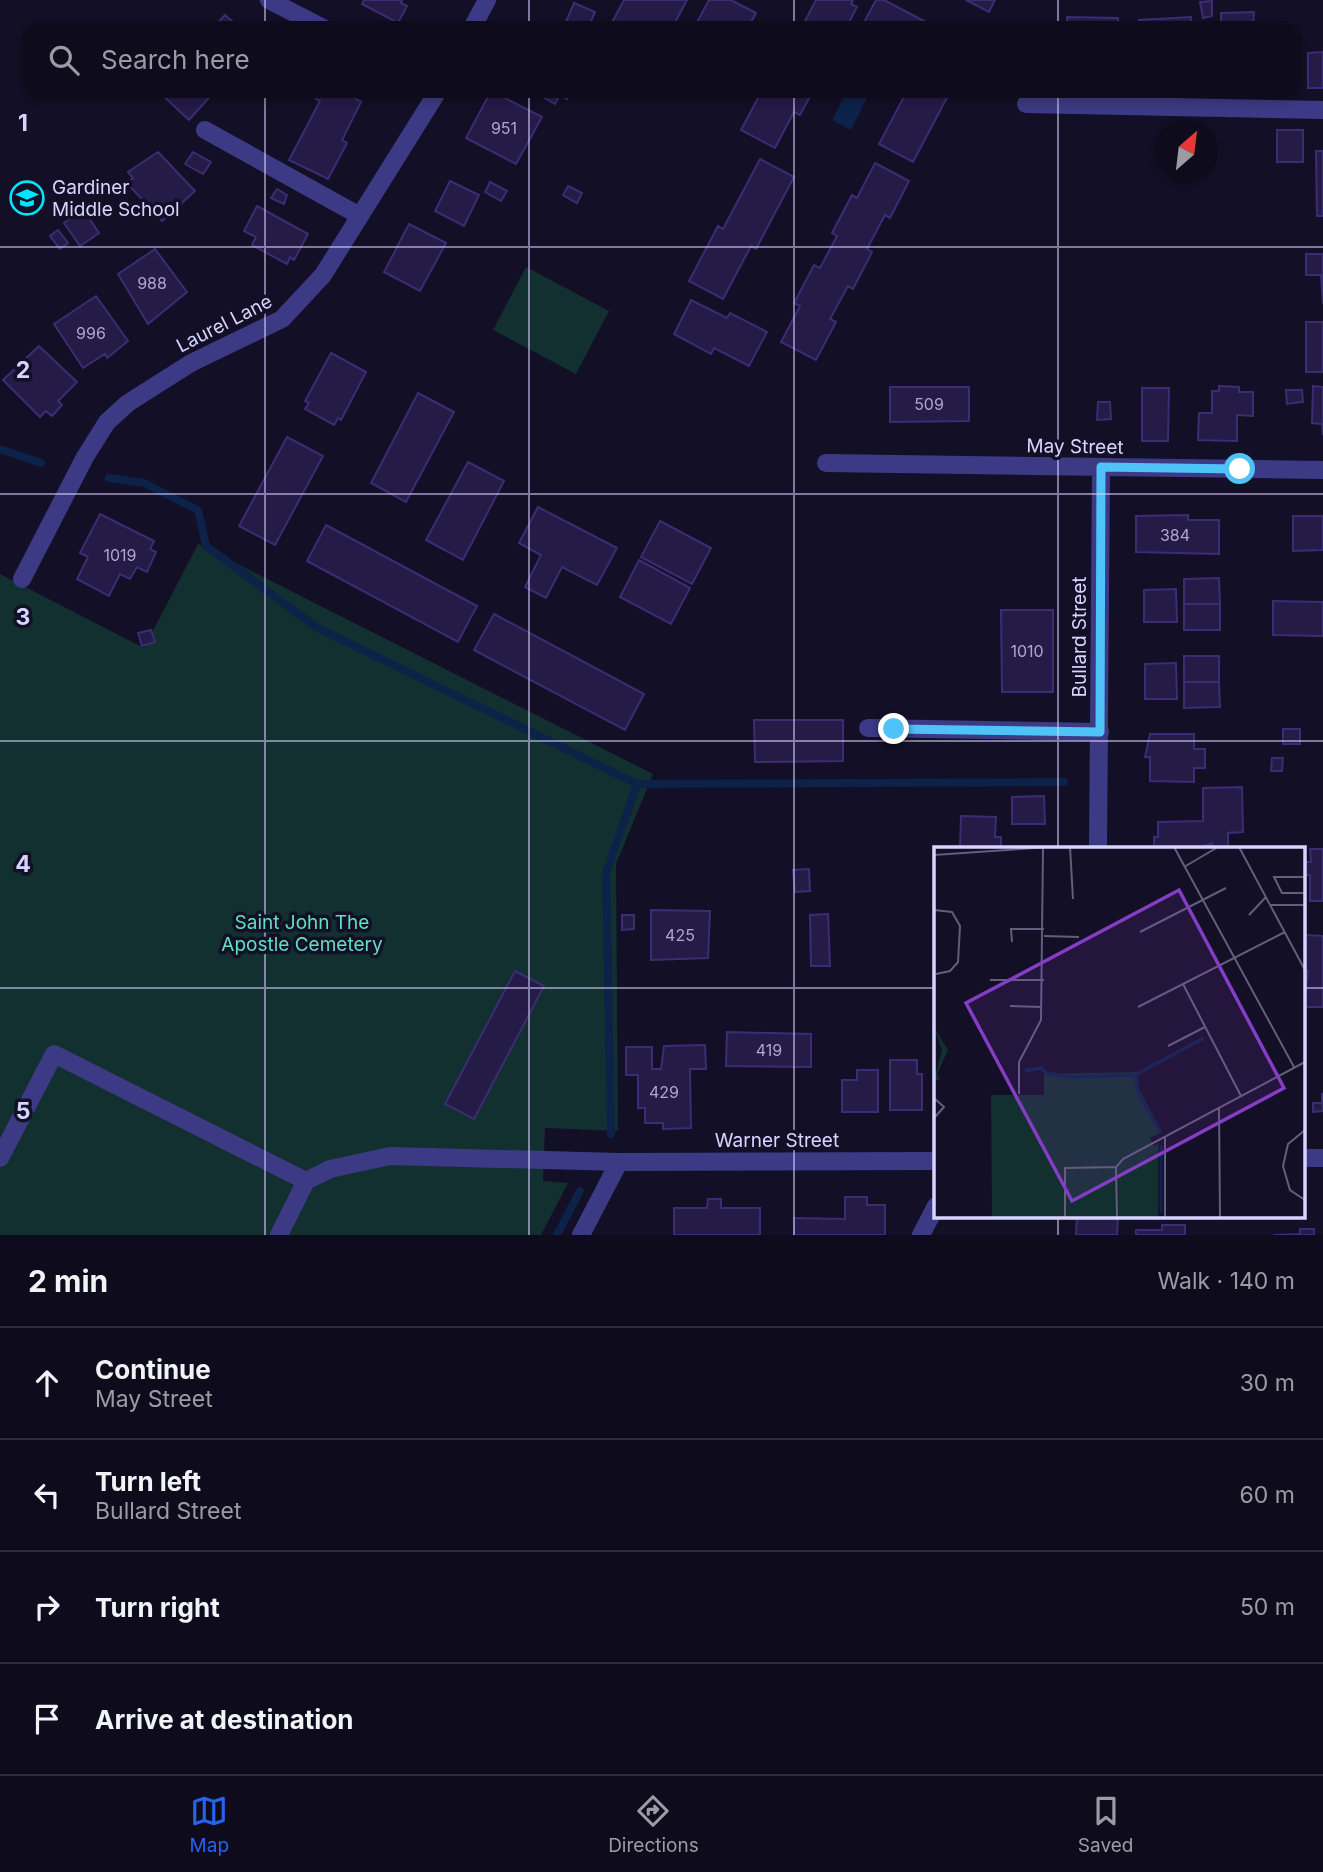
<!DOCTYPE html>
<html lang="en">
<head>
<meta charset="utf-8">
<style>
  :root { --surface:#0e0b1c; --page:#171425; --text:#f1f3f6; --muted:#9b9ba3; --line:#2e2b3b; --accent:#2563eb }
  body { margin:0; font-family:Inter,sans-serif; background:var(--page); color:var(--text) }
  .compass { position:absolute; left:1155px; top:119px; width:63px; height:63px; border-radius:50%; background:var(--surface); box-shadow:0 4px 10px #0003; rotate:28deg }
  .stop { position:absolute; width:21px; height:21px; margin:-16px; border:5px solid #4fc3f7; border-radius:50%; background:#fff }
  .stop.end { background:#4fc3f7; border-color:#fff; box-shadow:0 2px 7px #0008 }
  .list { margin:0; padding:0; list-style:none }
  h2 { display:flex; justify-content:space-between; align-items:center; height:91px; margin:0; padding:0 28px; font-size:30px }
  h2 small { font-size:23px; font-weight:400; color:var(--muted) }
  .list li { display:grid; grid-template-columns:46px 1fr auto; gap:21px; align-items:center; box-sizing:border-box; height:112px; padding:0 28px; border-top:2px solid var(--line) }
  .list b { display:block; font-size:26px; white-space:nowrap }
  .list p { margin:0; font-size:23px; white-space:nowrap; color:var(--muted) }
  .list em { font-size:23px; font-style:normal; color:var(--muted) }
  .icon { flex:none; width:38px; height:38px; fill:none; stroke:currentColor; stroke-width:2; stroke-linecap:round; stroke-linejoin:round }
  .map { position:relative; flex:none; width:1323px; height:1235px; overflow:hidden }
  .search { position:absolute; background:var(--surface); box-shadow:0 4px 10px #0003; left:21px; right:21px; top:21px; height:77px; display:flex; align-items:center; gap:18px; box-sizing:border-box; padding:0 24px; border-radius:21px; color:var(--muted); font-size:26px }
  .sheet { height:539px; background:var(--surface) }
  nav { display:flex; justify-content:space-around; align-items:center; box-sizing:border-box; height:98px; border-top:2px solid var(--line); background:var(--surface); font-size:19px; color:var(--muted) }
  nav a { display:grid; justify-items:center; gap:4px }
  nav .on { color:var(--accent) }
  .map>svg:first-child { display:block }
  .green { fill:#12302f }
  .water { fill:#0c2248 }
  .lines { fill:none; stroke-linecap:round; stroke-linejoin:round }
  .stream { stroke:#0c2248; stroke-width:8 }
  .building { fill:#241b47; stroke:#3b2d73; stroke-width:2 }
  .minor { stroke:#3d3a85; stroke-width:18 }
  .route { stroke:#4fc3f7; stroke-width:9 }
  .grid { fill:none; stroke:#d9d4ff; stroke-width:2; stroke-opacity:0.55 }
  .labels { text-anchor:middle; stroke-width:7; stroke-linejoin:round; paint-order:stroke }
  .number-label { font-size:16px; fill:#aca6d1 }
  .poi-label { font-size:19px; fill:#d9d4ff; stroke:#130f26; text-anchor:start }
  .street-label { font-size:19px; fill:#d9d4ff; stroke:#130f26 }
  .park-label { font-size:19px; fill:#5fe0c0; stroke:#130f26 }
  .inset-river { fill:none; stroke:#0c2248; stroke-width:3.5 }
  .inset-road { fill:none; stroke:#625e7d; stroke-width:2 }
  .view { fill:#843dc5; fill-opacity:0.15; stroke:#843dc5; stroke-width:3.5 }
  .inset-edge { fill:none; stroke:#d9d4ff; stroke-width:3.5 }
  .grid-label { font-size:23px; text-anchor:middle; font-weight:bold; fill:#d9d4ff; stroke:#130f26; stroke-width:7; stroke-linejoin:round; paint-order:stroke }
</style>
</head>
<body>
<div class="map">
<svg width="1323" height="1235" viewBox="0 0 1323 1235">
  <rect width="100%" height="100%" fill="#130f26"/>
  <path class="green" d="M526,267L609,311L576,374L493,330Z
    M198,544L653,774L616,864L618,1131L545,1128L543,1181L568,1183L541,1235H0V574L144,648Z"/>
  <path class="water" d="M847,91L869,94L851,130L832,120Z"/>
  <g class="lines">
    <path class="stream" d="M0,449L41,463
      M109,478L144,483L198,510L206,546L316,627L637,784L606,873L611,1134
      M637,784L1064,782
      M557,1235L580,1191"/>
  </g>
  <path class="building" d="M364,0H402L401,3L407,6L398,23L362,4Z
    M624,0H687L672,28H609Z
    M709,0H731L756,13L748,28H694Z
    M816,0H853L851,4L857,7L846,28H795L798,22L803,25Z
    M876,0H884L928,23L926,28H861Z
    M966,0H995L989,12Z
    M1212,1V16L1203,18L1200,2Z
    M574,3L595,12L588,28L565,24Z
    M1254,12L1253,28H1221V13Z
    M225,15L240,28H213Z
    M1067,17L1118,18V28H1067Z
    M1191,17L1192,28H1139V20Z
    M1323,52V88H1308V53Z
    M1295,55H1301V71L1295,72Z
    M158,91H215L189,120Z
    M319,91H360L356,99L361,102L342,140L347,143L328,179L289,160L320,101L316,99Z
    M491,91L542,117L516,164L466,138Z
    M532,91H572L567,99L560,95L555,104Z
    M769,91H813L800,115L794,112L775,148L741,130L761,92L767,95Z
    M907,91H957L955,95L950,92L913,162L879,144Z
    M1277,130H1303V162H1277Z
    M1316,151H1323V216H1317Z
    M158,152L195,191L162,221L127,183L133,178L128,172Z
    M193,152L211,162L203,174L185,164Z
    M760,159L794,177L756,249L751,246L723,299L689,281L718,226L723,229Z
    M875,163L909,181L890,218L885,215L867,249L872,252L853,289L848,286L830,319L836,322L816,360L781,342L800,306L794,303L814,265L820,268L837,236L832,233L852,195L857,198Z
    M450,181L479,195L464,226L435,211Z
    M490,182L507,191L501,201L485,192Z
    M568,186L582,193L577,203L563,195Z
    M277,189L287,195L284,204L271,198Z
    M257,206L308,234L294,260L290,257L287,264L252,245L256,237L244,231Z
    M83,209L99,233L80,246L64,223Z
    M409,224L446,243L420,291L384,272Z
    M58,230L68,243L60,249L50,236Z
    M155,249L187,292L148,324L118,274Z
    M1306,254H1323V304L1321,275H1306Z
    M96,296L128,341L107,358L105,354L83,368L54,324Z
    M691,300L727,318L730,313L767,332L749,366L714,348L711,354L674,334Z
    M1306,322H1323V372H1306Z
    M39,346L77,382L58,401L62,405L52,416L46,411L40,417L3,380Z
    M331,353L366,372L341,420L338,418L334,425L305,409L309,403L305,401Z
    M1219,386L1239,387V392H1253V416L1237,415V441L1198,440L1199,413H1212V391H1219Z
    M1313,386L1323,387V435L1322,424L1312,423Z
    M890,387H969V421L890,422Z
    M1142,388H1169L1168,441H1142Z
    M1286,390H1302L1303,402L1287,404Z
    M418,393L454,412L406,502L371,483Z
    M1098,402H1110L1111,419L1097,420Z
    M287,437L323,456L275,545L239,526Z
    M468,462L504,481L463,560L426,540Z
    M538,507L617,548L597,585L562,567L546,598L525,587L541,555L519,543Z
    M100,514L154,541L150,549L156,552L147,572L137,567L130,579L120,574L109,596L77,579L88,557L80,553Z
    M1188,515V520H1219V554L1136,552V516Z
    M1293,516H1323V550L1293,551Z
    M660,521L711,548L692,584L641,557Z
    M326,525L477,606L458,642L307,561Z
    M639,560L690,588L671,624L620,597Z
    M1219,578L1220,604H1184V579Z
    M1176,589L1177,622H1144V590Z
    M1273,601L1323,602V636L1273,635Z
    M1184,604H1220V630H1184Z
    M1001,610H1053V692H1002Z
    M494,614L644,694L625,730L474,650Z
    M151,630L155,642L142,646L138,633Z
    M1184,656H1219V682H1184Z
    M1176,663L1177,699H1145V664Z
    M1184,682H1219L1220,707L1184,708Z
    M754,720H843V761L755,762Z
    M1283,729H1300V744H1283Z
    M1150,734H1194V749H1205V768H1194V782L1150,781V757H1145Z
    M1272,758H1283L1282,771H1271Z
    M1242,787L1243,832L1228,833V848H1212V843L1200,848H1154V837H1158V822L1203,821V788Z
    M1044,796L1045,824H1012V797Z
    M961,816L996,817L995,837H1001V848H960Z
    M1310,849H1323V901H1310V875H1304V862H1311Z
    M809,869L810,891L795,892L793,870Z
    M651,910L710,911L708,958L651,960Z
    M828,914L830,966H811L810,915Z
    M622,915H634V929L622,930Z
    M1304,935L1323,936V1007H1304L1308,971H1304Z
    M515,971L544,986L474,1119L445,1104Z
    M727,1032L811,1034V1067L726,1066Z
    M705,1045L706,1069H690L691,1128L663,1129V1123H645V1108H638V1075H626V1047H652V1069H661L664,1046Z
    M890,1060H917V1074H922V1110H890Z
    M857,1070H878V1112H842V1080H857Z
    M1322,1093L1323,1111L1313,1112V1103H1322Z
    M845,1197H867V1205H885V1235H794V1218L845,1219Z
    M708,1199H721V1208H760V1235H674V1208H707Z
    M1077,1216L1118,1217L1117,1235H1076Z
    M1162,1225H1185V1235H1136V1230H1162Z
    M1300,1229H1314V1235H1273L1300,1234Z"/>
  <g class="lines">
    <path class="minor" d="M269,0L323,28
      M472,28L487,0
      M1026,104L1323,110
      M205,130L360,216
      M826,463L1323,470
      M22,579L85,457L107,422L128,403L191,363L282,319L323,275L438,91
      M868,728L1100,732
      M1098,848L1101,467
      M0,1158L54,1054L306,1181
      M1304,1158H1323
      M279,1235L306,1181L330,1169L390,1156L619,1162L936,1161
      M581,1235L619,1162
      M921,1235L936,1206"/>
  </g>
  <g class="lines">
    <path class="route" d="M894,729L1100,732L1101,467L1240,469"/>
  </g>
  <path class="grid" d="M265,0V28M529,0V28M794,0V28M1058,0V28M265,91V1235M529,91V1235M794,91V1235M1058,91V848M0,247H1323M0,494H1323M0,741H1323M0,988H936M1304,988H1323M1058,1216V1235"/>
  <defs>
    <symbol id="school-ring" viewBox="-11 -11 22 22"><circle r="9.5" fill="#130f26" stroke="#00e5ff" stroke-width="1.5"/><path d="M0-5L7-2L0 1L-7-2ZM-4 1L0 2.5L4 1V4Q0 6-4 4Z" fill="#00e5ff"/></symbol>
  </defs>
  <g fill-rule="evenodd">
    <use href="#school-ring" x="8" y="179" width="38" height="38"/>
  </g>
  <g class="labels">
    <g class="number-label">
      <text x="504" y="134">951</text>
      <text x="152" y="289">988</text>
      <text x="91" y="339">996</text>
      <text x="929" y="410">509</text>
      <text x="1175" y="541">384</text>
      <text x="120" y="561">1019</text>
      <text x="1027" y="657">1010</text>
      <text x="680" y="941">425</text>
      <text x="769" y="1056">419</text>
      <text x="664" y="1098">429</text>
    </g>
    <g class="poi-label">
      <text x="52" y="194">Gardiner<tspan x="52" dy="22">Middle School</tspan></text>
    </g>
    <g class="street-label">
      <text transform="translate(224 323) rotate(-27)" y="7">Laurel Lane</text>
      <text transform="translate(1075 446) rotate(1)" y="7">May Street</text>
      <text transform="translate(1079 637) rotate(-90)" y="7">Bullard Street</text>
      <text x="777" y="1147">Warner Street</text>
    </g>
    <g class="park-label">
      <text x="302" y="929">Saint John The<tspan x="302" dy="22">Apostle Cemetery</tspan></text>
    </g>
  </g>
  <g transform="translate(934 847)">
    <rect width="371" height="371" fill="#130f26"/>
    <path d="M0,180L14,203L3,227L6,233H0L8,203ZM203,225L205,242L228,285L216,291L220,299L224,297V371H58L57,248H110V227Z" fill="#12302f"/>
    <path class="inset-river" d="M91,224L107,221L112,226L136,230L201,228L204,245L227,286M203,227L270,191M227,366V298"/>
    <path class="inset-road" d="M136,0L139,52M240,0L360,220M305,0L371,123M0,8L115,0M250,20L284,0M371,30H340L348,46H371M337,58H371M0,63L18,65L26,79L24,115L16,124L2,127M315,68L332,50M206,85L292,41M110,89L145,90M78,95L77,82H110M56,133H110M249,137L307,249M76,159L108,160M204,160L351,85M234,199L271,180M85,247V215L107,173L109,1M0,251L10,260L0,271M285,260L286,371M371,283L354,297L349,319L356,343L371,353M231,290V371M131,371V321L182,320M183,371L182,320L189,312L371,215"/>
    <path class="view" d="M245,43L350,241L138,354L32,156Z"/>
    <rect width="371" height="371" class="inset-edge"/>
  </g>
  <g class="grid-label">
    <text x="23" y="131">1</text>
    <text x="23" y="378">2</text>
    <text x="23" y="625">3</text>
    <text x="23" y="872">4</text>
    <text x="23" y="1119">5</text>
  </g>
</svg>
<svg class="compass" viewBox="-18 -18 36 36"><path d="M0-13l5 13h-10z" fill="#e53935"/><path d="M0 13l5-13h-10z" fill="#9b9ba3"/></svg>
<div class="stop" style="left:1240px;top:469px"></div>
<div class="stop end" style="left:894px;top:729px"></div>
<div class="search"><svg class="icon" aria-label="search" viewBox="0 0 24 24"><circle cx="10" cy="10" r="6"/><path d="M15 15l6 6"/></svg>Search here</div>
</div>
<section class="sheet">
<h2>2 min<small>Walk · 140 m</small></h2>
<ul class="list">
<li><svg class="icon" aria-label="ahead" viewBox="0 0 24 24"><path d="M12 20V5M6 11l6-6 6 6"/></svg><div><b>Continue</b><p>May Street</p></div><em>30 m</em></li>
<li><svg class="icon" aria-label="left" viewBox="0 0 24 24"><path d="M17 20v-9H6M10 6l-5 5 5 5"/></svg><div><b>Turn left</b><p>Bullard Street</p></div><em>60 m</em></li>
<li><svg class="icon" aria-label="right" viewBox="0 0 24 24"><path d="M7 20v-9h11M14 6l5 5-5 5"/></svg><div><b>Turn right</b></div><em>50 m</em></li>
<li><svg class="icon" aria-label="arrive" viewBox="0 0 24 24"><path d="M6 21V4h12l-3 4 3 4H6"/></svg><div><b>Arrive at destination</b></div></li>
</ul>
</section>
<nav>
<a class="on"><svg class="icon" aria-label="map" viewBox="0 0 24 24"><path d="M3 6l6-2 6 2 6-2v14l-6 2-6-2-6 2zM9 4v14M15 6v14"/></svg>Map</a>
<a><svg class="icon" aria-label="directions" viewBox="0 0 24 24"><path d="M12 3l9 9-9 9-9-9zM9 14v-3h6M13 9l2 2-2 2"/></svg>Directions</a>
<a><svg class="icon" aria-label="saved" viewBox="0 0 24 24"><path d="M7 4h10v16l-5-4-5 4z"/></svg>Saved</a>
</nav>
</body>
</html>
